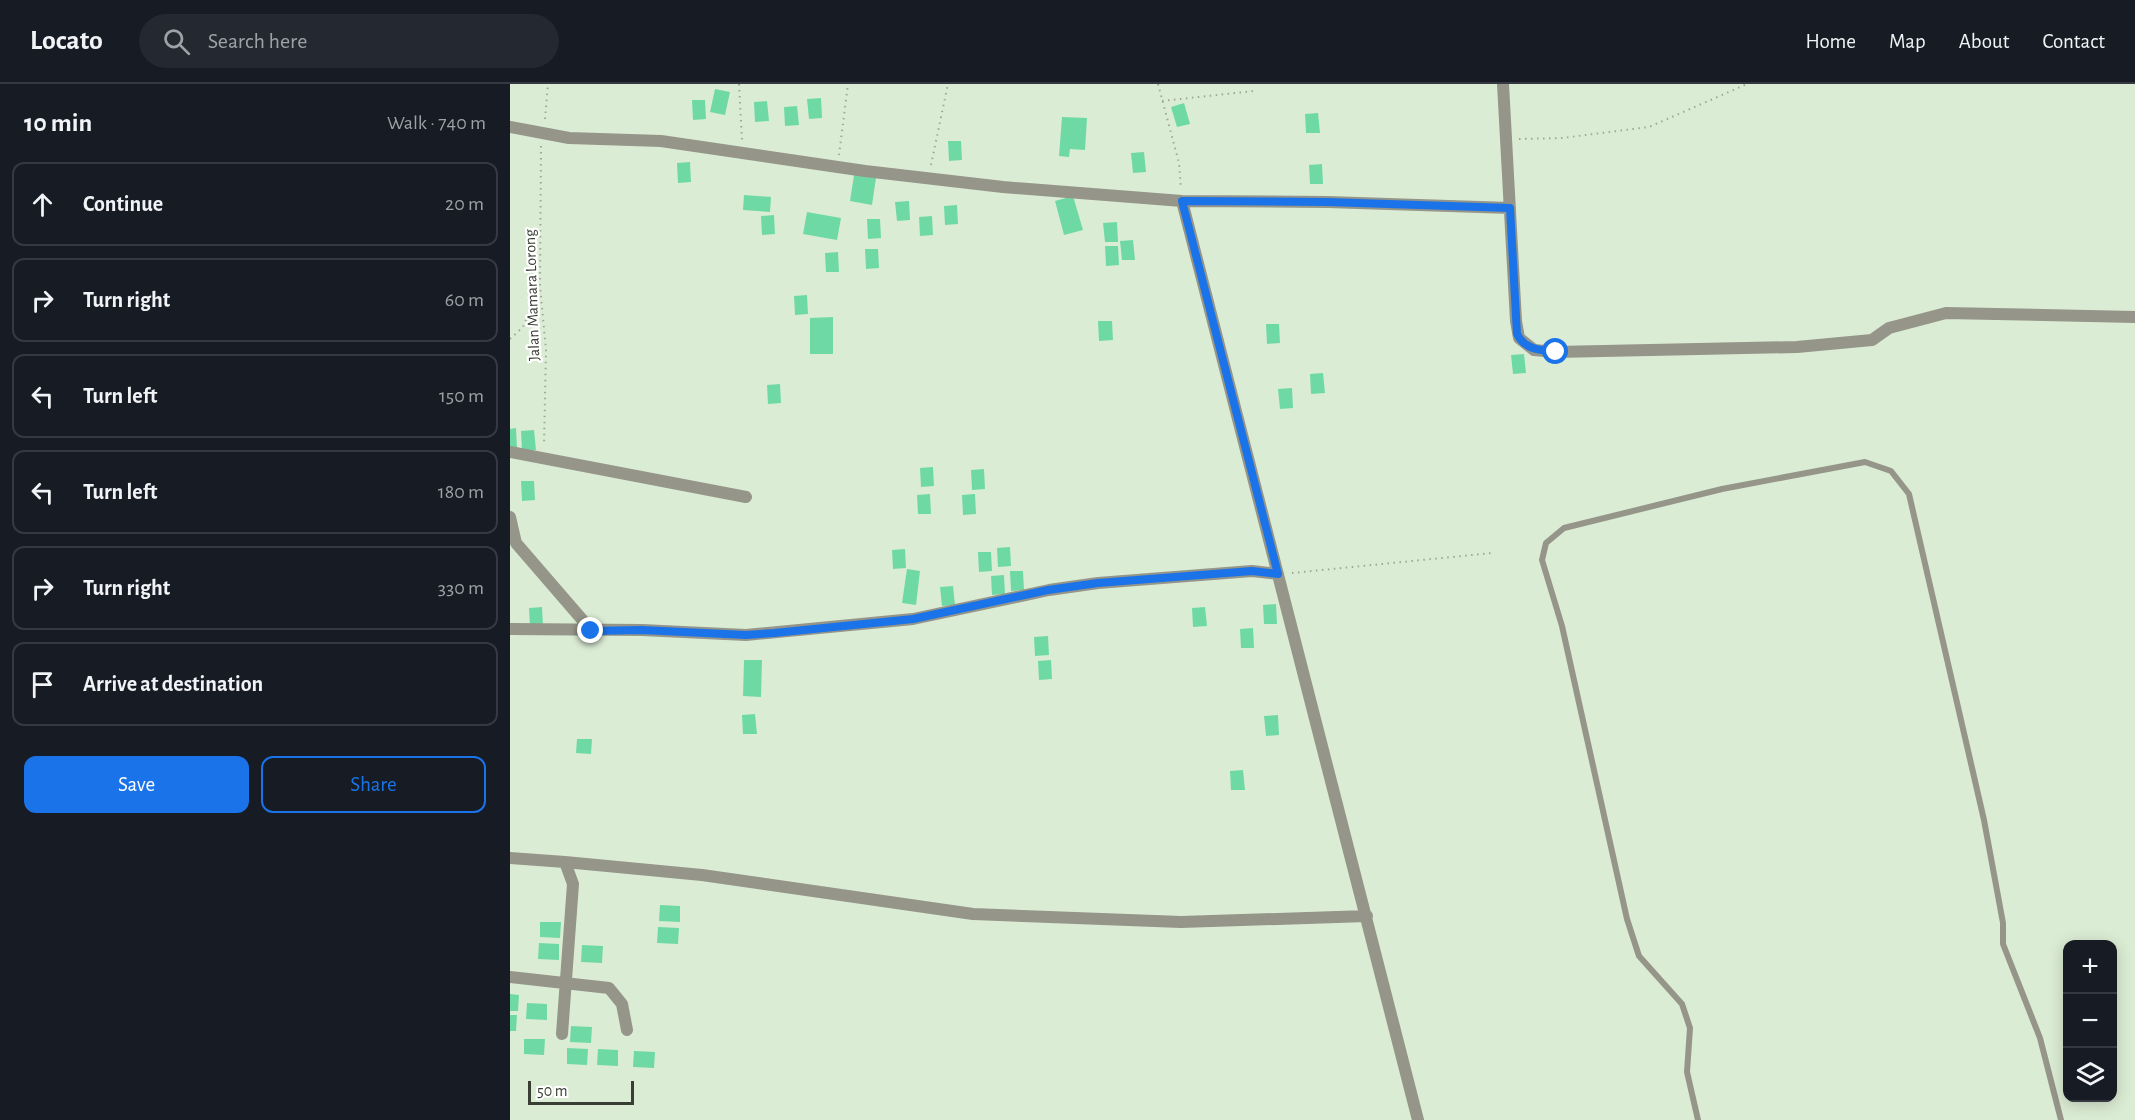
<!DOCTYPE html>
<html lang="en">
<head>
<meta charset="utf-8">
<style>
  :root { --surface:#171b24; --page:#242831; --text:#f1f3f6; --muted:#9ea1a6; --line:#363941; --accent:#1a73e8 }
  body { margin:0; font-family:"Alegreya Sans",sans-serif; background:var(--page); color:var(--text) }
  .controls { position:absolute; right:18px; bottom:18px; display:grid; overflow:hidden; border-radius:12px; box-shadow:0 3px 15px #0003 }
  .controls button { width:54px; height:54px; display:grid; place-items:center; padding:0; border:0; border-bottom:2px solid var(--line); background:var(--surface); color:var(--text); font:30px sans-serif }
  .scale { position:absolute; left:18px; bottom:15px; width:106px; box-sizing:border-box; padding-left:6px; border:3px solid #383e34; border-top:0; font-size:16px; line-height:21px; white-space:nowrap; color:#383e34; -webkit-text-stroke:4px #fff; paint-order:stroke }
  .stop { position:absolute; width:18px; height:18px; margin:-14px; border:4px solid #1a73e8; border-radius:50%; background:#fff }
  .stop.end { background:#1a73e8; border-color:#fff; box-shadow:0 2px 6px #0008 }
  .list { margin:0; padding:0; list-style:none }
  h2 { display:flex; justify-content:space-between; align-items:center; height:78px; margin:0; padding:0 24px; font-size:26px }
  h2 small { font-size:20px; font-weight:400; color:var(--muted) }
  .list li { display:grid; grid-template-columns:39px 1fr auto; gap:18px; align-items:center; box-sizing:border-box; height:84px; margin:0 12px 12px; padding:0 12px; border:2px solid var(--line); border-radius:12px }
  .list b { display:block; font-size:22px; white-space:nowrap }
  .list em { font-size:20px; font-style:normal; color:var(--muted) }
  .actions { display:flex; gap:12px; padding:18px 24px }
  .actions a { flex:1; padding:14px 0; border:2px solid var(--accent); border-radius:12px; text-align:center; font-size:21px; color:var(--accent) }
  .actions .main { background:var(--accent); color:#fff }
  .icon { flex:none; width:33px; height:33px; fill:none; stroke:currentColor; stroke-width:2; stroke-linecap:round; stroke-linejoin:round }
  .map { position:relative; flex:none; width:1625px; height:1036px; overflow:hidden }
  header { display:flex; align-items:center; gap:36px; box-sizing:border-box; height:84px; padding:0 30px; background:var(--surface); border-bottom:2px solid var(--line) }
  header strong { font-size:28px }
  nav { display:flex; gap:33px; margin-inline-start:auto; font-size:21px }
  .search { width:420px; height:54px; background:var(--page); display:flex; align-items:center; gap:15px; box-sizing:border-box; padding:0 21px; border-radius:33px; color:var(--muted); font-size:22px }
  main { display:flex }
  aside { flex:1; background:var(--surface) }
  .map>svg:first-child { display:block }
  .building { fill:#6fd9a6 }
  .lines { fill:none; stroke-linecap:round; stroke-linejoin:round }
  .path { stroke:#9ca997; stroke-width:2; stroke-dasharray:1.5 4.5; stroke-linecap:butt }
  .lane { stroke:#95958a; stroke-width:6 }
  .street { stroke:#95958a; stroke-width:12 }
  .route { stroke:#1a73e8; stroke-width:8 }
  .labels { text-anchor:middle; stroke-width:4.5; stroke-linejoin:round; paint-order:stroke }
  .street-label { font-size:16px; fill:#383e34; stroke:#fff }
</style>
</head>
<body>
<header>
<strong>Locato</strong>
<div class="search"><svg class="icon" aria-label="search" viewBox="0 0 24 24"><circle cx="10" cy="10" r="6"/><path d="M15 15l6 6"/></svg>Search here</div>
<nav><a>Home</a><a>Map</a><a>About</a><a>Contact</a></nav>
</header>
<main>
<aside>
<h2>10 min<small>Walk · 740 m</small></h2>
<ul class="list">
<li><svg class="icon" aria-label="ahead" viewBox="0 0 24 24"><path d="M12 20V5M6 11l6-6 6 6"/></svg><div><b>Continue</b></div><em>20 m</em></li>
<li><svg class="icon" aria-label="right" viewBox="0 0 24 24"><path d="M7 20v-9h11M14 6l5 5-5 5"/></svg><div><b>Turn right</b></div><em>60 m</em></li>
<li><svg class="icon" aria-label="left" viewBox="0 0 24 24"><path d="M17 20v-9H6M10 6l-5 5 5 5"/></svg><div><b>Turn left</b></div><em>150 m</em></li>
<li><svg class="icon" aria-label="left" viewBox="0 0 24 24"><path d="M17 20v-9H6M10 6l-5 5 5 5"/></svg><div><b>Turn left</b></div><em>180 m</em></li>
<li><svg class="icon" aria-label="right" viewBox="0 0 24 24"><path d="M7 20v-9h11M14 6l5 5-5 5"/></svg><div><b>Turn right</b></div><em>330 m</em></li>
<li><svg class="icon" aria-label="arrive" viewBox="0 0 24 24"><path d="M6 21V4h12l-3 4 3 4H6"/></svg><div><b>Arrive at destination</b></div></li>
</ul>
<div class="actions"><a class="main">Save</a><a>Share</a></div>
</aside>
<div class="map">
<svg width="1625" height="1036" viewBox="0 0 1625 1036">
  <rect width="100%" height="100%" fill="#dbecd4"/>
  <path class="building" d="M205,5L220,8L215,31L200,28Z
    M311,14L312,34L299,35L297,15Z
    M182,16H195L196,35L183,36Z
    M257,17L259,37L245,38L244,18Z
    M674,19L680,40L667,43L661,23Z
    M287,22L289,41L275,42L274,23Z
    M808,29L810,49H796L795,30Z
    M552,33L577,34L575,66L560,65L559,73L549,72Z
    M438,57H451L452,76L439,77Z
    M634,68L636,88L623,89L621,69Z
    M180,78L181,98L168,99L167,79Z
    M812,80L813,100H800L799,81Z
    M344,91L366,94L362,121L340,117Z
    M234,111L261,113L260,128L233,126Z
    M563,112L573,146L554,151L545,117Z
    M399,117L400,136L387,137L385,118Z
    M447,121L448,140L435,141L434,122Z
    M297,128L331,134L327,156L293,150Z
    M264,131L265,150L252,151L251,132Z
    M422,132L423,151L410,152L409,133Z
    M357,135H370L371,154L358,155Z
    M607,138L608,158H595L593,139Z
    M623,156L625,176H612L610,157Z
    M595,162H608L609,181L596,182Z
    M355,165H368L369,184L356,185Z
    M328,168L329,188H316L315,169Z
    M297,211L298,230L285,231L284,212Z
    M323,233V270H300V234Z
    M588,237H602L603,256L589,257Z
    M756,240H769L770,259L757,260Z
    M1014,270L1016,289L1003,290L1001,271Z
    M813,289L815,309L801,310L800,290Z
    M270,300L271,319L258,320L257,301Z
    M782,304L783,324L770,325L768,305Z
    M6,344L7,364H0V345Z
    M24,346L26,366L12,367L11,347Z
    M423,383L424,402L411,403L410,384Z
    M474,385L475,405L462,406L461,386Z
    M11,397H24L25,416L12,417Z
    M420,410L421,430H408L407,411Z
    M465,410L466,430L453,431L452,411Z
    M500,463L501,482L488,483L487,464Z
    M395,465L396,484L383,485L382,466Z
    M468,468H481L482,487L469,488Z
    M397,485L410,487L406,521L392,519Z
    M500,487H513L514,506L501,507Z
    M494,491L495,510L482,511L481,492Z
    M443,502L445,521L432,522L430,503Z
    M766,520L767,540H754L753,521Z
    M32,523L33,542L20,543L19,524Z
    M695,523L697,542L683,543L682,524Z
    M743,544L744,564H731L730,545Z
    M538,552L539,571L525,572L524,553Z
    M234,576H252L251,613L233,612Z
    M541,576L542,595L529,596L528,577Z
    M245,630L247,650H233L232,631Z
    M768,631L769,651L756,652L754,632Z
    M67,655H82L81,670L66,669Z
    M733,686L735,706H721L720,687Z
    M150,821L170,822V838L149,837Z
    M30,838H51L50,854L30,853Z
    M148,843L169,844L168,860L147,859Z
    M29,859L49,860V876L28,875Z
    M72,861L93,862L92,879L71,878Z
    M0,910L9,911L8,927H0Z
    M17,919L37,920V936L16,935Z
    M0,931H7L6,947H0Z
    M61,942L82,943L81,959L60,958Z
    M14,955H35L34,971L14,970Z
    M57,964L78,965L77,981L57,980Z
    M88,965L108,966V982L87,981Z
    M124,967L145,968L144,984L123,983Z"/>
  <g class="lines">
    <path class="path" d="M229,0L232,56
      M648,0L669,79L671,105
      M652,17L744,7
      M35,35L38,0
      M1009,55L1052,54L1139,43L1237,0
      M31,62L30,202L36,266L34,361
      M329,71L338,0
      M421,81L438,0
      M0,255L13,243L29,205
      M782,489L982,469"/>
    <path class="lane" d="M1188,1036L1177,988L1180,944L1172,920L1129,872L1117,835L1052,542L1032,476L1036,459L1054,444L1212,405L1355,378L1381,387L1399,410L1474,736L1493,839V860L1530,954L1551,1036"/>
    <path class="street" d="M993,0L1006,237L1009,254L1024,266L1046,268L1287,263L1362,256L1379,244L1436,229L1625,233
      M0,43L59,54L151,57L355,87L493,103L672,117L818,118L1000,124
      M672,117L908,1036
      M0,368L236,413
      M0,433L6,459L82,547
      M0,545L132,546L236,551L403,535L539,506L588,499L742,487L768,490
      M0,774L55,778L63,800L52,950
      M55,778L192,791L463,830L671,838L857,832
      M0,893L99,904L112,920L117,946"/>
  </g>
  <g class="lines">
    <path class="route" d="M81,547L132,546L236,551L264,549L403,535L538,506L588,499L742,487L768,490L672,117L818,118L1000,124L1007,250C1015,266 1030,266 1046,268"/>
  </g>
  <g class="labels">
    <g class="street-label">
      <text transform="translate(21 211) rotate(-92)" y="6">Jalan Mamara Lorong</text>
    </g>
  </g>
</svg>
<div class="controls">
<button>+</button>
<button>−</button>
<button><svg class="icon" aria-label="layers" viewBox="0 0 24 24"><path d="M12 4l9 5-9 5-9-5zM3 14l9 5 9-5"/></svg></button>
</div>
<div class="scale">50 m</div>
<div class="stop" style="left:1046px;top:268px"></div>
<div class="stop end" style="left:81px;top:547px"></div>
</div>
</main>
</body>
</html>
